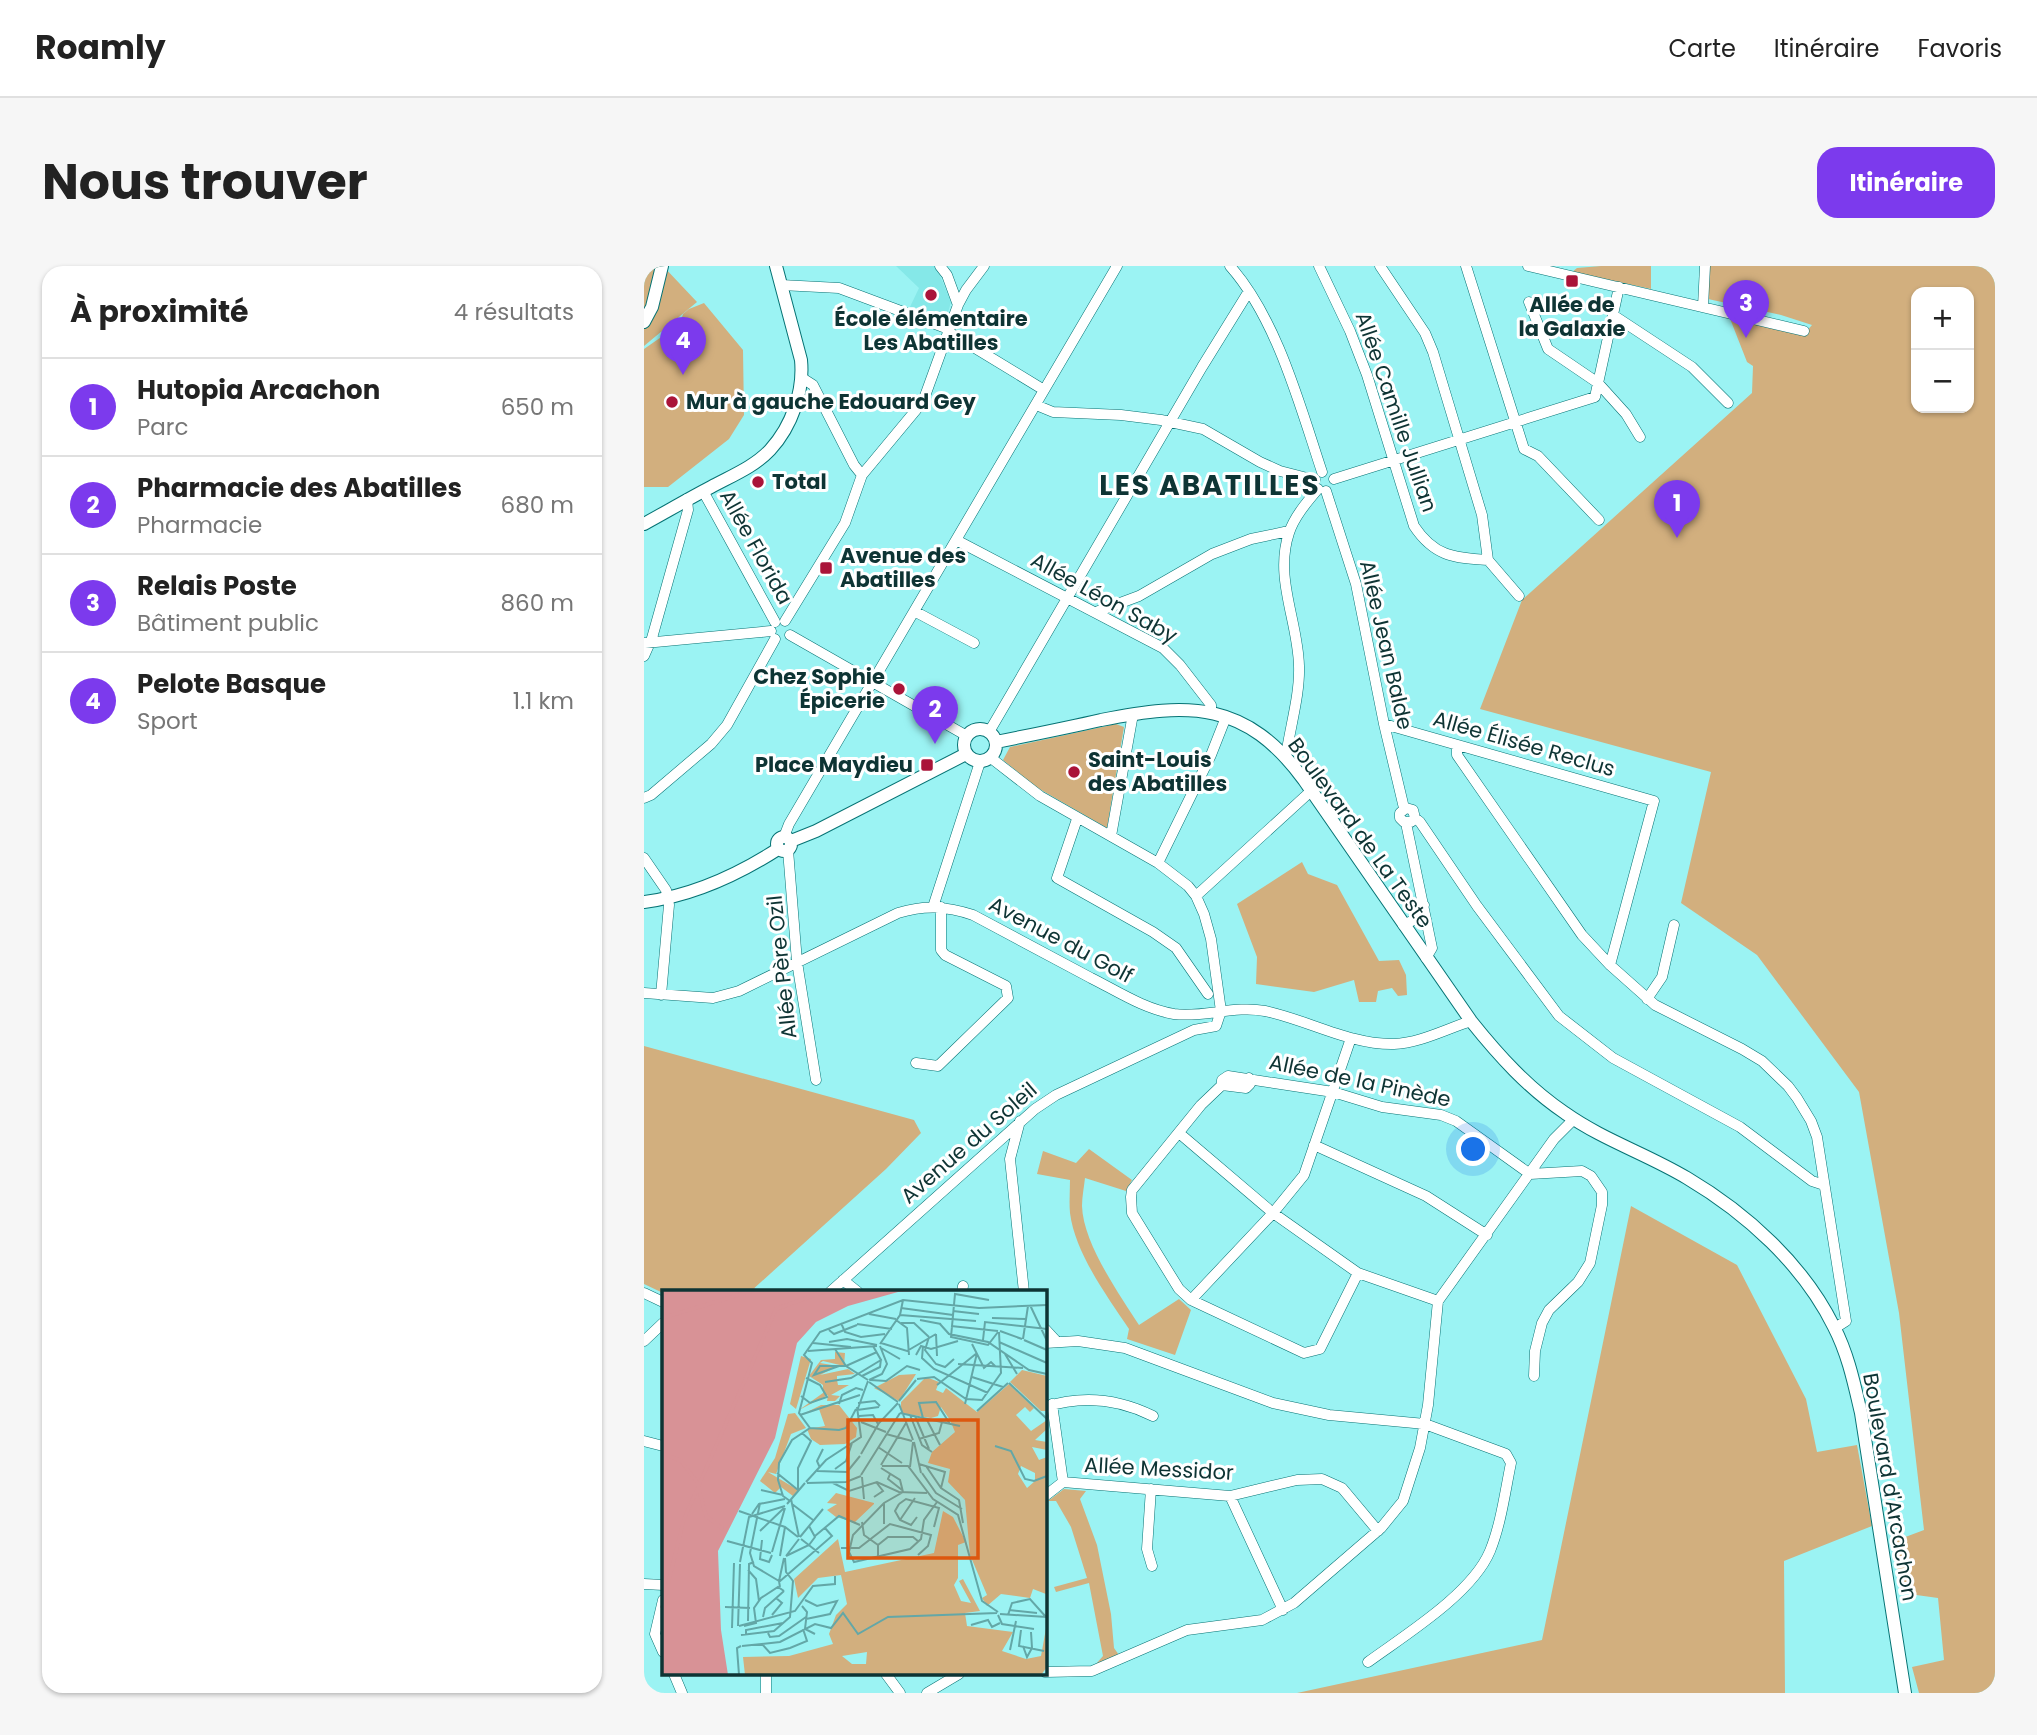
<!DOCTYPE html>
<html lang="fr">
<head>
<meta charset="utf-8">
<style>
  :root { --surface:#fff; --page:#f6f6f6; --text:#222; --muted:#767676; --line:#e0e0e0; --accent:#7c3aed }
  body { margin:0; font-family:Poppins,sans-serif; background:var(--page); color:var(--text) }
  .controls { position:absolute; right:21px; top:21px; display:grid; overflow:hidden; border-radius:14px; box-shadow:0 2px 5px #0004 }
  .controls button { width:63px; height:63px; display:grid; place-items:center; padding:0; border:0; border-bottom:2px solid var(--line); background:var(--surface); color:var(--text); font:35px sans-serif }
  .you { position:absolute; left:830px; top:884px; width:24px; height:24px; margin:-18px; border:5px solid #fff; border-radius:50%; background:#1a73e8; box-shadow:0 0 0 10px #1a73e833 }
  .badge { display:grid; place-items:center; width:46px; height:46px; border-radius:50%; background:var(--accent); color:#fff; font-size:23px; font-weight:700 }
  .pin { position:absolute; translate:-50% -58px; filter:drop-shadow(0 2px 4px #0008) }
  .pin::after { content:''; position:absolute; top:37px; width:24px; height:21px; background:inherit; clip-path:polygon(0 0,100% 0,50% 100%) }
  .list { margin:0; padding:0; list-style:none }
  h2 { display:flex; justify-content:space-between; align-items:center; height:91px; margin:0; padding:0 28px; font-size:30px }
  h2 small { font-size:23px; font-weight:400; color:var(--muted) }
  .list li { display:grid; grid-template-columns:46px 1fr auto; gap:21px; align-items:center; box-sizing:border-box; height:98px; padding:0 28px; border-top:2px solid var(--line) }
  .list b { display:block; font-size:26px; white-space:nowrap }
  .list p { margin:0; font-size:23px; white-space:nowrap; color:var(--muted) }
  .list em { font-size:23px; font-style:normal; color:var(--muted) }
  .map { position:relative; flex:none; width:1351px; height:1427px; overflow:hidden; border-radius:21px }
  header { display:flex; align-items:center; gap:42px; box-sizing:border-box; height:98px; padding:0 35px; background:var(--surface); border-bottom:2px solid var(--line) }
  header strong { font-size:33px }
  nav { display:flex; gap:38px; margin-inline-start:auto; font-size:24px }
  .intro { display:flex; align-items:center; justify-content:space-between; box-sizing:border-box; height:168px; padding:0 42px }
  h1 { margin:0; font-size:49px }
  .button { padding:18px 32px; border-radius:21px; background:var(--accent); color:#fff; font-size:24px; font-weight:700 }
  main { display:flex; gap:42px; padding:0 42px }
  aside { flex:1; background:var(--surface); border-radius:21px; box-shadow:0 2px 5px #0004 }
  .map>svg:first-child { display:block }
  .built { fill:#85e8e8 }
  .green { fill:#d2af7e; fill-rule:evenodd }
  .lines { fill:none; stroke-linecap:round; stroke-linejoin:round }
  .minor-casing { stroke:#067374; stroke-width:11 }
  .major-casing { stroke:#067374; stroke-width:14 }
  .minor { stroke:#fff; stroke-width:10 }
  .major { stroke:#fff; stroke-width:12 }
  .poi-dot { fill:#aa1439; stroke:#fff; stroke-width:2.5 }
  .labels { text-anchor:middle; stroke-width:6; stroke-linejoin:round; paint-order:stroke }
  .poi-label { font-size:21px; font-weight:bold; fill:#0e3434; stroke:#fff; text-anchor:start }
  .street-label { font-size:21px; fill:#0e3434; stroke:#fff }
  .district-label { font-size:28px; font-weight:bold; letter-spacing:2px; fill:#0e3434; stroke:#fff }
  .inset-river { fill:none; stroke:#d89296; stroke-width:3.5 }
  .inset-road { fill:none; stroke:#63a7a7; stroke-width:2 }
  .view { fill:#dd570e; fill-opacity:0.15; stroke:#dd570e; stroke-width:3.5 }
  .inset-edge { fill:none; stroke:#0e3434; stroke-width:3.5 }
</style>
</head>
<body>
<header>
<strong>Roamly</strong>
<nav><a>Carte</a><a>Itinéraire</a><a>Favoris</a></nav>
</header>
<div class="intro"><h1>Nous trouver</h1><a class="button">Itinéraire</a></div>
<main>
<aside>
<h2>À proximité<small>4 résultats</small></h2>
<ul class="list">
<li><span class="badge">1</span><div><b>Hutopia Arcachon</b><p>Parc</p></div><em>650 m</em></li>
<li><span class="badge">2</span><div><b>Pharmacie des Abatilles</b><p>Pharmacie</p></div><em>680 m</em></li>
<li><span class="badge">3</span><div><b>Relais Poste</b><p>Bâtiment public</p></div><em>860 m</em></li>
<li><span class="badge">4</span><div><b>Pelote Basque</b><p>Sport</p></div><em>1.1 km</em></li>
</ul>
</aside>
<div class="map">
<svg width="1351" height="1427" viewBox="0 0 1351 1427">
  <rect width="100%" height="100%" fill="#9bf3f3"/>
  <path class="built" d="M252,0H292L307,36L302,53L298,55L265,43L275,22Z"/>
  <path class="green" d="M0,0H19L53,36L0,80Z
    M957,0H1007V23L928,6L933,2Z
    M1064,0H1351V1427H1275L1268,1401L1300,1394L1294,1332L1258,1327L1248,1276L1280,1264L1255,1047L1215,826L1113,689L1037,637L1067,506L836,443L878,334L1108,127L1109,100L1103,96L1085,50L1161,67L1168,59L1137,49L1064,33ZM1272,26H1325V142H1272Z
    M60,37L99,84L100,149L85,173L24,221H0V83L36,58L39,48L45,43Z
    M472,458L480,461L463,562L392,521L359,494L366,481Z
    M658,596L664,608L693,619L735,695L755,694L762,709L763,729L754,730L748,722L734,725L732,736H715L710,714L670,726L612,718L613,691L593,638Z
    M0,780L270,854L277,867L242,903L106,1026L19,1027L0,1018Z
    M445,883L488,914L482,925L441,912C440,921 438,931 438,940C439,977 475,1028 495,1059L535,1033L547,1044L531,1089L483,1073L485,1063C463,1030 431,987 426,947C425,936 426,925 426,914L393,908L399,885L432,897Z
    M987,940L1093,999L1162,1133L1173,1186L1213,1179L1228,1260L1140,1295L1141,1427H653L898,1374Z
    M420,1223L442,1225L436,1233L453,1279L467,1348L470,1382L475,1389L452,1398L459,1390L445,1317L412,1326L410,1321L443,1312L427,1261L412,1235H404Z"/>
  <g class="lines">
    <defs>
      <path id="minor" d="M296,0L303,9L314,39
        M586,0C633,53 656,140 678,206
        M675,0L706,65L723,109L770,260C790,290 809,292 844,294L875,330
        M736,0L781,67L789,86L838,249L844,294
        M822,0L880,183L894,190L955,254
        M884,0L1160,65
        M137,19L195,22L302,62L308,68L400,124
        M885,36L904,83L954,117L982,148L996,171
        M1059,41L1061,0
        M969,49L1048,101L1084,137
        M158,112L169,119L210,199L218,209
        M392,139L409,146L477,149L517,154L559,163L616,196L636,205L671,214
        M690,213L951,131L975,21
        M59,225L131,356
        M682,225L712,318L740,458L760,542
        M312,274L519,382L536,399L567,439V446
        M270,345L330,377
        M452,346L495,330L568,288L607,273L645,265
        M141,355L201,257L218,209L272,144L281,130L314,39L322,24L340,0
        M146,369L323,470
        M1,377L127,365
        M0,390L8,372L44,244L43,233
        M740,458L1010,535L966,699
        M345,466L558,101L605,25
        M813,479V489L938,669L966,699L1011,739L1098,783L1118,795L1144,820L1153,832L1167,855L1173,871L1202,1055L1191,1062
        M642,490C646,461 656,429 655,400C654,355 630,312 645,267C650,251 663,236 674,223
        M0,532L7,529L67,478L83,459L131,373
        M771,552L767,556H760L756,552V547L762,542L769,544L771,552L776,556L833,640L915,750L969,792L1096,861L1168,915L1180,919
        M433,553L413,612L509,666L532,682L564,728
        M762,557L788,682L782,692
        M467,570L489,448
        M140,571L145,558L473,0
        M144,584L153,696L172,814
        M0,592L22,624L25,639L17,729
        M514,597L567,489L582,451
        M552,630L667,525
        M289,641L336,496
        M759,659L772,653L780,639
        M0,727L69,732L95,725L254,647C281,639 302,640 329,649C369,670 408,691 447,712C473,725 500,743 530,748C560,752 591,739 621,745C664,754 706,779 750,778C776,777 802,763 827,755
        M1003,733L1018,711L1030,659
        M272,797L294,800L364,732L362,720L301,689L297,684V641
        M578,819L602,822L606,818L605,812
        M376,855L366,893L380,1026
        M535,867L629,947L714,1007L794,1035
        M670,879L782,930L843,969
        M714,1007L676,1083L660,1087L547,1034L535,1023L488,947L487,931L488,924L557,839L578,819V814L584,810L689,826L738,841L797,849L812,855L886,908L938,905L947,910L958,926V939L946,997L934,1016L905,1044L898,1057L891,1085L890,1110
        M199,1014L214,1026
        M186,1026L391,843L412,829L550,764L572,760L577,745L567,673L560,648L552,630L544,620L514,597L396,530L347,492
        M318,1026L319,1020
        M0,1027L19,1036
        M547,1034L629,947L660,909L707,772
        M401,1063L413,1076
        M0,1075L19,1057
        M401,1077L434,1075L481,1082L629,1137L685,1149L781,1158L862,1188L867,1197C861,1226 857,1258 846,1285C828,1328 761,1369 724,1396
        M408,1138L419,1216
        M401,1141C438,1129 475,1133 509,1150
        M0,1175L19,1180
        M507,1223L503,1283L508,1300
        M401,1230L419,1216L586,1230L653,1214L678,1213L698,1222L734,1265
        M586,1230L639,1344
        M0,1318L19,1319
        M19,1334L11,1368L19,1386
        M401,1406L448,1405L543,1364L618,1354L650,1337L737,1262L759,1235L776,1182L784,1139L794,1035L910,873L930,853
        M30,1408L38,1427
        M122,1408V1427
        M242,1408L256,1427
        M283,1427L315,1408"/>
      <path id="major" d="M0,56L8,41L18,0
        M0,258C22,246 44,233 67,221C87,210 110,201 126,184C148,160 160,125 157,94L132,0
        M320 479a16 16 0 1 1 32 0a16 16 0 1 1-32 0Z
        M352,476C387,469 422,462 457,454C546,436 602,435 660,514L827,755C855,790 884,822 921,847C959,874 1003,888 1043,912C1102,947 1159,998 1190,1061C1204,1088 1210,1117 1217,1147L1261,1427
        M133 578a7 7 0 1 1 14 0a7 7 0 1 1-14 0Z
        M147,575L172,565L322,488
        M0,636C47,630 95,608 134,583"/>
    </defs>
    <use href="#minor" class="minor-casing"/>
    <use href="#major" class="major-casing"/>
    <use href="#minor" class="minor"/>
    <use href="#major" class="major"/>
  </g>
  <g class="poi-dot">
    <rect x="921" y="8" width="14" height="14" rx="3.5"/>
    <circle cx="287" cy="29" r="7"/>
    <circle cx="28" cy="136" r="7"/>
    <circle cx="114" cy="216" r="7"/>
    <rect x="175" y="295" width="14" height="14" rx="3.5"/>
    <circle cx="255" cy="423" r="7"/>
    <rect x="276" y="492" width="14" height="14" rx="3.5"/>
    <circle cx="430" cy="506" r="7"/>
  </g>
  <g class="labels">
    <g class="poi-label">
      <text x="928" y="46" text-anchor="middle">Allée de<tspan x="928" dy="24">la Galaxie</tspan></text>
      <text x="287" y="60" text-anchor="middle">École élémentaire<tspan x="287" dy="24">Les Abatilles</tspan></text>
      <text x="42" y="143">Mur à gauche Edouard Gey</text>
      <text x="128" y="223">Total</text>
      <text x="196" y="297">Avenue des<tspan x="196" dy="24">Abatilles</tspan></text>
      <text x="241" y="418" text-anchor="end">Chez Sophie<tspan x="241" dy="24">Épicerie</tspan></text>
      <text x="444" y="501">Saint-Louis<tspan x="444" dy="24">des Abatilles</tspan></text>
      <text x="269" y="506" text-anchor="end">Place Maydieu</text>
    </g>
    <g class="street-label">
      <text transform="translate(752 146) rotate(71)" y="7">Allée Camille Jullian</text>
      <text transform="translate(112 281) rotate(61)" y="7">Allée Florida</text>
      <text transform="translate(460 332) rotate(29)" y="7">Allée Léon Saby</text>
      <text transform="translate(742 379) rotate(77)" y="7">Allée Jean Balde</text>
      <text transform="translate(880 478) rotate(16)" y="7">Allée Élisée Reclus</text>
      <text transform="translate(716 567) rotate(54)" y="7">Boulevard de La Teste</text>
      <text transform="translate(417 674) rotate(28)" y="7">Avenue du Golf</text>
      <text transform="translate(138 701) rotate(-96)" y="7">Allée Père Ozil</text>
      <text transform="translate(716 815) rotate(12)" y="7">Allée de la Pinède</text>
      <text transform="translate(325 877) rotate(-41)" y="7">Avenue du Soleil</text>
      <text transform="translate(515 1203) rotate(3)" y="7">Allée Messidor</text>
      <text transform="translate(1246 1221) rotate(80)" y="7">Boulevard d'Arcachon</text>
    </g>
    <g class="district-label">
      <text x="566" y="229">LES ABATILLES</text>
    </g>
  </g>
  <g transform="translate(18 1024)">
    <rect width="385" height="385" fill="#9bf3f3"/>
    <path d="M173,62L183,63L182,76L161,71L158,73L176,76L158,85L186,79L193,84L175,86V90L176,95H187L169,105L178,106L173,111H165L166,105L137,120L161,103V95L147,86L159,70L173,69ZM139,66L149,69L134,119L128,114ZM360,80L385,86V121H379L348,92ZM254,84L237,111L212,98L237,85ZM264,87L277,92L274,100L281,103L284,98L315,122L347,94L372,118L368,122L363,117L354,125L369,141L385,130V139L373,150L385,152V160L370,157L377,170L385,167V319L384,304L371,299L368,308L339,304L325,316L320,308L325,305L308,265L303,210L286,192L288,179L266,173L270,162L293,142L288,130L279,117L276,126L269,128L239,123V112ZM359,176L373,183V191L365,198L356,184ZM159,115H177L195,138L194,147L183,154L158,155L149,149L145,139L163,136L157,119L145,122ZM133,123L144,138L129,144L114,184L106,182L136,200L131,206L119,197L113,203L98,191L113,168L126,124ZM174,203L212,213V214L193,232L174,227L165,220L175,214L165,213ZM281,221L291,227L304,252L296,255V288L292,295L299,311L309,313L297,291L301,289L318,321L303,323L305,336L351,342L340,361L364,369L379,366L385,333V377L379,385H83L81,367L127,366L171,354L167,344L174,325L185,314L179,285L156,288L136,308L132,289L176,249L183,282L272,263ZM205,362L204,374H190L180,366Z" fill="#d2af7e" fill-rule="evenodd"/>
    <path d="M0,0H290L236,2L186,16L154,32L135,53L113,148L56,261L59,340L66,385H0Z" fill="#d89296"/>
    <path class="inset-river" d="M0,28L93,0M0,163L19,171L35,192L44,226L61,239M0,318L22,229L114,19L167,0"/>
    <path class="inset-road" d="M327,10L293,4L289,47L326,55L336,42M368,15L385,51M239,18L291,25M291,21L317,24M207,24L234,29M238,25L314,31M330,28L364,29M234,30L245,38L247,65M258,30L279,34M179,33L183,42L199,47L223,44M239,33H252L267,47M195,34L230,39M278,34L287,44L326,52L367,80L385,84M289,36L336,41M167,40L172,44L195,35M338,41L360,49M274,44L275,66M267,47L263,60L274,74L283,77L292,69M361,49L366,16M321,50L323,32L385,39M362,50L385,60M167,52L185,49L215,55M337,52L385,73M151,53L189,57M219,53L245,61L274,44M218,54L238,25L241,10M310,54L322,78L329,72L334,77M261,56L260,68L272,79L326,103M219,58L238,69M173,59L184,76L206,90M146,61L215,56M343,64L355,84M254,65L259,56L269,59L296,51M296,74L361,78M177,76L152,85L158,76H184L215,62M200,86L218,77L219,69M310,87L341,97M255,89L272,87L304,109L320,110L339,83L337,42M207,90L220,84L225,74L218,56M208,90L224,91L245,76L258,80M163,92L189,88L219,70L211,56M207,92L236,112M347,93L385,129M275,95L315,63M139,106L148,113L165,107L158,95L144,88M237,111L254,90M196,113L213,111L218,116M177,114L180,105L194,98L201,100M237,114L251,150M303,114L315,63M194,119L184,138L177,140L148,138L137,123L150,73L142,65L158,42L241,10L317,18L385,15M195,120L217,117M195,121L206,91M315,121L346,93M238,123L298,136M138,125L198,105M248,125L260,155L270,162M197,126L211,125L216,134M253,126L267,159M261,128L257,113L274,112L288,134M265,130L278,155M199,132L224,142M224,144L250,151M257,149L277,143L280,132M252,152L259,183M333,156L349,161L363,189L372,191L385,186M216,157L240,173M199,164L217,133L236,113M257,174L283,182L279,198M219,175L244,133M220,176H246L271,209L296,225L320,311L336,322M264,176L279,198L297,210L301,233M248,177L251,152M158,178L155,171L161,159M219,178L238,190L241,202L222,213L191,245L187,262L192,272L248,259L259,249L262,230L275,212M173,179L184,171L190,153M155,181L185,182L198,166M115,183L136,200M260,183L274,203L300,219M228,184L226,189L240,200M199,185L238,123M200,187L202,209M144,192L164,170L199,147L195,117M145,193L184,192L199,186M171,193L187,201L215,192L237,202L265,203M99,200L121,205M136,200V178L149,151L140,143M212,207L221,201L214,192M129,209L137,247M128,211L121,206L116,190L117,173L130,150L148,138M98,213L88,263L92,276L117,291L118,297M125,214L143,193M130,214L151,230M237,214L244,209L277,218L272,237M237,214L233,221L238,230L249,235L255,227M77,221L123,237L136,247M90,224L97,214L123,209M238,230L253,208M200,232L202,245L216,255V266M222,234V213M98,241L122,218M153,246L177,226L198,235M138,247L161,219M139,249L157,263M100,250L98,269L107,272L110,265M65,251L109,263M216,255L226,247H251L257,252M179,258H197L228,234L269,245L266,256L256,265M110,262L123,218M118,266L123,237M124,266L147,255L153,247L147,236M124,266L137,249M78,272L87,227L123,216M86,280L94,289L97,311M117,291L122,268M117,292L170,246L163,238M143,310L155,316L175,311L168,324L144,329M140,316L145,322L143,339L153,344M63,317L88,318M347,320L375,323M338,324L385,327M110,325L120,313L114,308M336,325L340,334L372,339M346,325L350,313L368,309L384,327M101,327L103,318L122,301M86,331L87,274L92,272M309,335L326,330L330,337L338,333M76,336L78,274M77,336L133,321L151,296L173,294V286M82,336L94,333L92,318L99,308L116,297L122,301M70,338L72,273M359,340L357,356L382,361M106,343L108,347L117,346L144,327M79,345L112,341L128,327L131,291L124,282L123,268M84,345V340L121,333M100,354L108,363L128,358L145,351L141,339M80,356L118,352L153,334L169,338L181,323L196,344L226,327L335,323M361,356L365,367L370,358L369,342M348,360L354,331M77,385L75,358L79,356"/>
    <path class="view" d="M186,130H316V268H186Z"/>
    <rect width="385" height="385" class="inset-edge"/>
  </g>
</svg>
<div class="controls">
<button>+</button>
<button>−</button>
</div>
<div class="you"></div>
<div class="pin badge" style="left:1033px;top:272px">1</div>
<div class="pin badge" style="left:291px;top:478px">2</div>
<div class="pin badge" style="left:1102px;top:72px">3</div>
<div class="pin badge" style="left:39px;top:109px">4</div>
</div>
</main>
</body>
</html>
